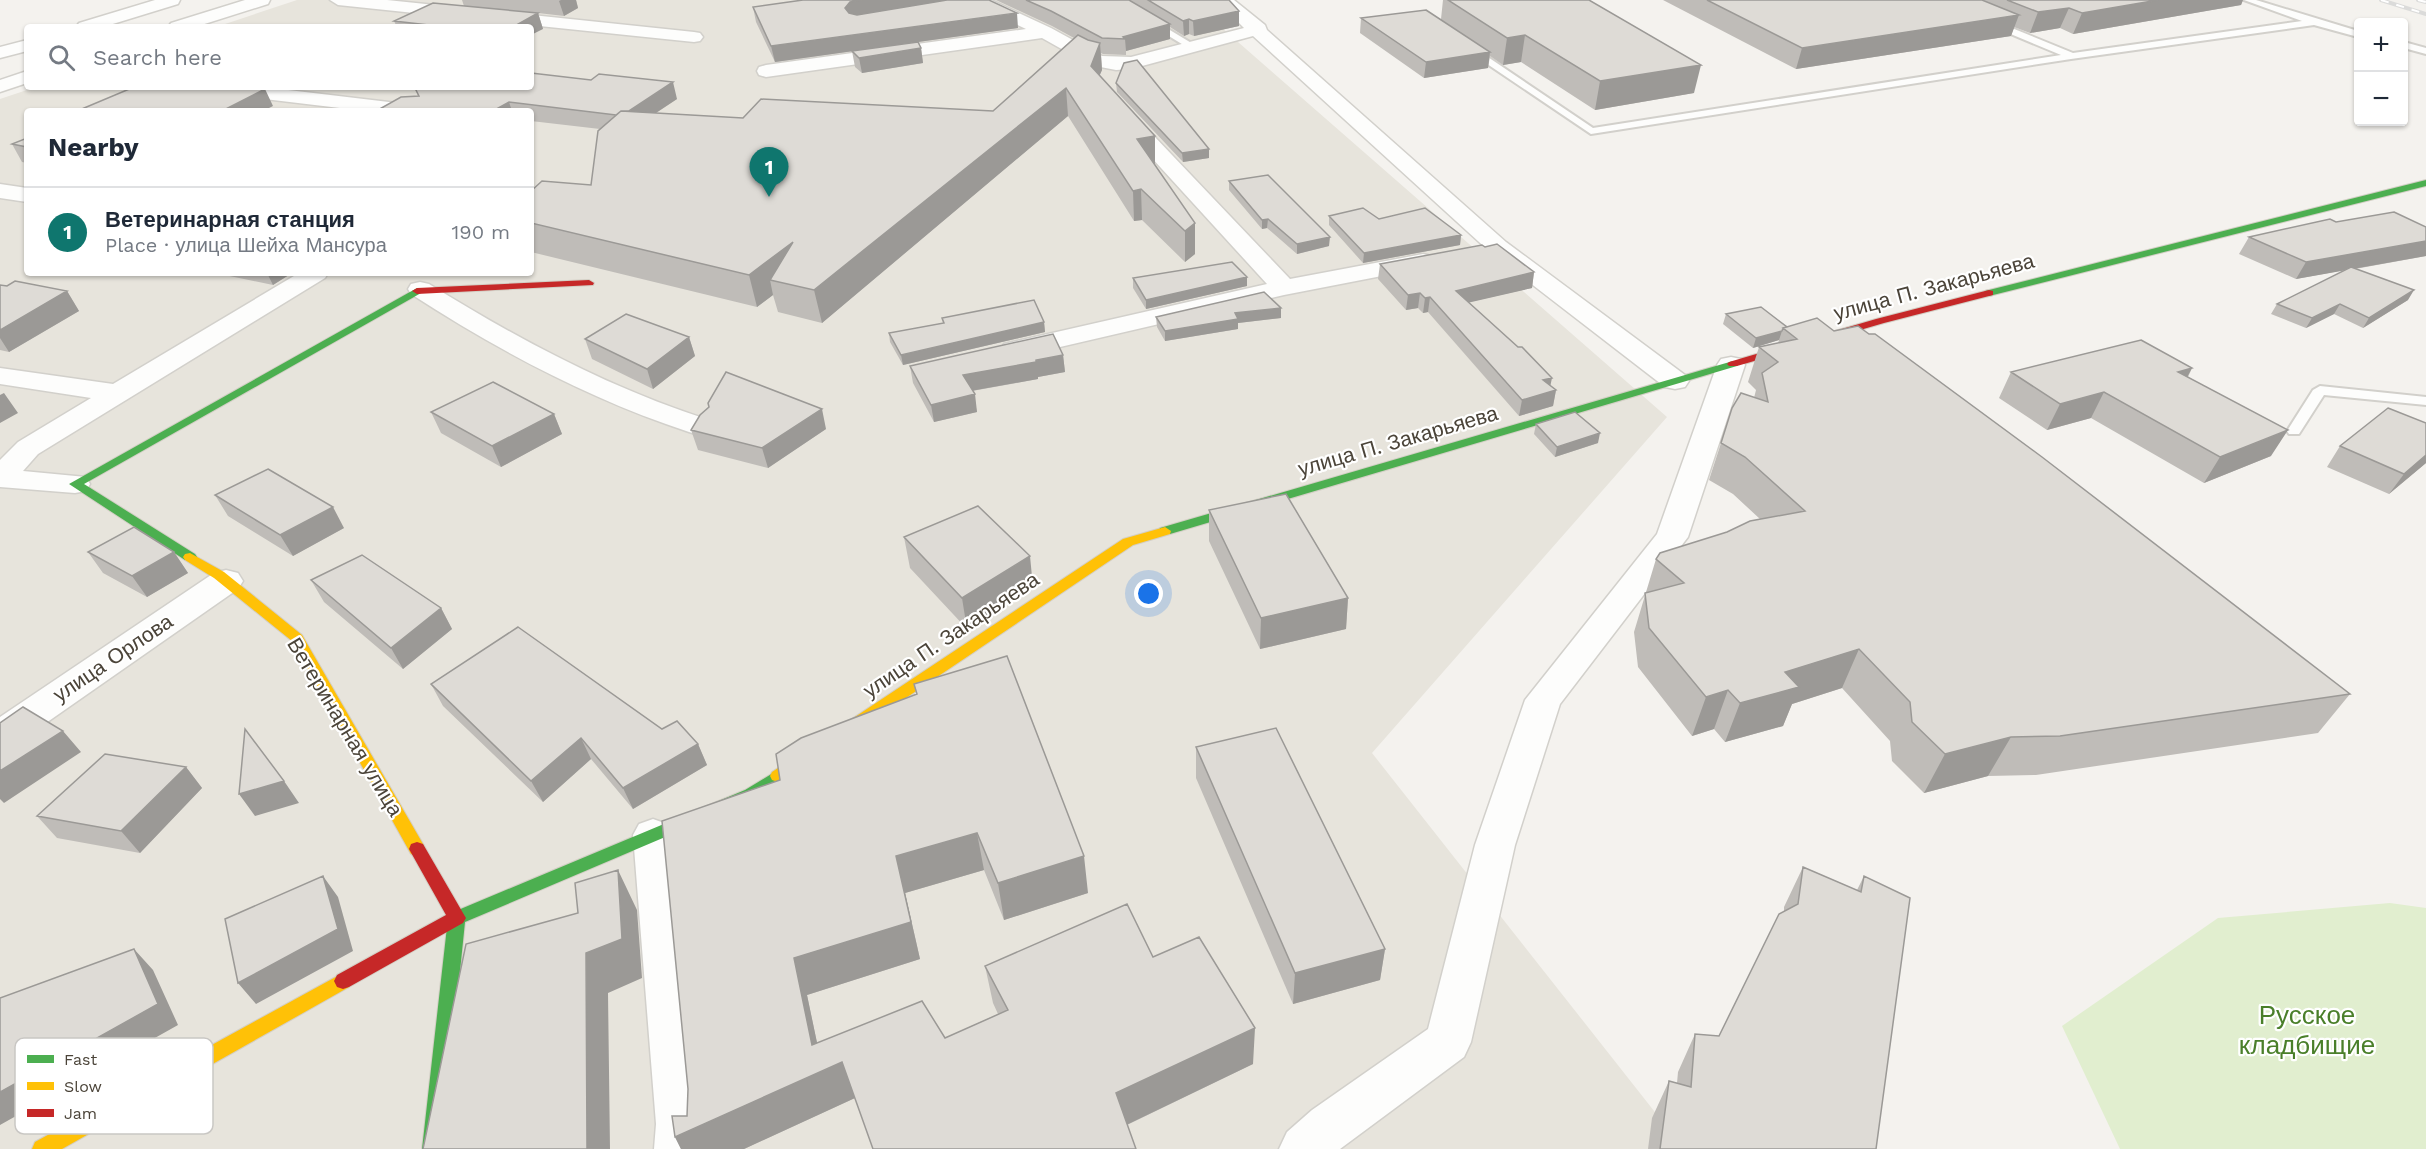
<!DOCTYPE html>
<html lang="en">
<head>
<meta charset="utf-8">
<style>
  :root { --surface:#fff; --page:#f6f6f7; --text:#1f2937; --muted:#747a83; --line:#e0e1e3; --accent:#0f766e }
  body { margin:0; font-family:"Work Sans",sans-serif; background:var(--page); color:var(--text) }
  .controls { position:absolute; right:18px; top:18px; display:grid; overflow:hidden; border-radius:6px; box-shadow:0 2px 4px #0004 }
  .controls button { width:54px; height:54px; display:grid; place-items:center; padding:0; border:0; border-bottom:2px solid var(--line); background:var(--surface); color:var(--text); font:30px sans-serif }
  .you { position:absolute; left:1149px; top:594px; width:21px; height:21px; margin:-15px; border:4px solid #fff; border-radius:50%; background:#1a73e8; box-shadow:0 0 0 9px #1a73e833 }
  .badge { display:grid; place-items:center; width:39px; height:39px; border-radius:50%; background:var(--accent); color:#fff; font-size:20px; font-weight:700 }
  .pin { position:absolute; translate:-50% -50px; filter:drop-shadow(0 2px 3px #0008) }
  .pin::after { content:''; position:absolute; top:32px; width:21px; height:18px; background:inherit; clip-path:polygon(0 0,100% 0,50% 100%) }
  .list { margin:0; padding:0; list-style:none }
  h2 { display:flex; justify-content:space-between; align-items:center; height:78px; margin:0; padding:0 24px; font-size:26px }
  h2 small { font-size:20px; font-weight:400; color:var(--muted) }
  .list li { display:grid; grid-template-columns:39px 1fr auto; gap:18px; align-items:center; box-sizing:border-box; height:90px; padding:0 24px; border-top:2px solid var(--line) }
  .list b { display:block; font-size:22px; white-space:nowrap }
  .list p { margin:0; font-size:20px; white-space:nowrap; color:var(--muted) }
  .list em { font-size:20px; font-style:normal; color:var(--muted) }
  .icon { flex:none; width:33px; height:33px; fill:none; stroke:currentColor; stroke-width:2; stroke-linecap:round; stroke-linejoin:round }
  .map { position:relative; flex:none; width:2426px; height:1149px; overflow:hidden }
  .search { position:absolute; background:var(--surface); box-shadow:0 2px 4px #0004; left:24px; top:24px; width:510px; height:66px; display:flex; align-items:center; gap:15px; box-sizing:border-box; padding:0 21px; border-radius:6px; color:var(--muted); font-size:22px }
  .panel { position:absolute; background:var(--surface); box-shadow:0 2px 4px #0004; left:24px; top:108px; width:510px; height:168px; border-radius:6px }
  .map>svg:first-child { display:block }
  .residential { fill:#e7e4dc; fill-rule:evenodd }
  .green { fill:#e1eecf }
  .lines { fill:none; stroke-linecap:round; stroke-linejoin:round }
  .lane-casing { stroke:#d2d0cb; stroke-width:4 }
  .street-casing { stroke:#d2d0cb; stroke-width:3 }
  .fast-casing { stroke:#d3cfc5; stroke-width:2 }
  .slow-casing { stroke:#d3cfc5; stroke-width:2 }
  .jam-casing { stroke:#d3cfc5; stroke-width:2 }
  .lane { fill:#fdfdfc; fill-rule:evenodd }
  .street { fill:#fdfdfc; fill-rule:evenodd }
  .fast { fill:#4caf50; fill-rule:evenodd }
  .slow { fill:#ffc107; fill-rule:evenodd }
  .jam { fill:#c62828; fill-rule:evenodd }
  .rail-casing { stroke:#dbdbda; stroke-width:4 }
  .rail { stroke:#fff; stroke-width:2; stroke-dasharray:8; stroke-linecap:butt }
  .wall { fill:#bfbcb8 }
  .shaded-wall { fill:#9b9996 }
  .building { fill:#dedbd6; stroke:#9b9996; stroke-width:1.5 }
  .labels { text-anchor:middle; stroke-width:4.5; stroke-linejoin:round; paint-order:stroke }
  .street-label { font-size:21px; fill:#4b4439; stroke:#fff }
  .near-park-label { font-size:26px; fill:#4a7f2a; stroke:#fff }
  .key { fill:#fff; stroke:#c9c7c4; stroke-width:1.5 }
  .key-label { font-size:16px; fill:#4b4439 }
</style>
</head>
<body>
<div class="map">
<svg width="2426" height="1149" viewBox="0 0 2426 1149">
  <rect width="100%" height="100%" fill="#f4f2ee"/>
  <path class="residential" d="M297,0H1190L1667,417L1372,753L1684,1149H0V99L36,87H531V27H216ZM27,111H531V273H27Z"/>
  <path class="green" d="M2390,903L2426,908V1149H2120L2062,1026L2218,918Z"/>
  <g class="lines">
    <defs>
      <path id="lane" d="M1110,0H1120L1198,47L1190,49Z
        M2244,0H2256L2358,31V37L2314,25L2071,59L1591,134L1465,49L1473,47L1593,128L2061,55L1989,25V21L1992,20L2073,53L2302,21Z
        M2404,42L2426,48V54L2404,48Z
        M2320,386L2426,397V405L2324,395L2299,434H2289L2287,431L2313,390Z"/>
      <path id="street" d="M155,0H180L178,4L103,27H76L79,23Z
        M245,0H270L268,4L195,27H168L171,23Z
        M330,0H387L694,32L700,33L703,37L700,41L694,42L338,5Z
        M970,0H991L1051,28L1102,56L1131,57L1244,28L1216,0H1234L1265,25L1267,30L1506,242L1685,375L1689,381L1685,387L1675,389L1665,387L1490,252L1253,36L1131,69L1116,70L1090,65L1042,38L766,77L759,75L757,71L759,67L766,65L1026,29L980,7H970L968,3Z
        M27,40V51L0,58V47Z
        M27,71V83L0,92V80Z
        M205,87H263L414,105L421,107L424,111H365L215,93L208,91Z
        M1126,112L1133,114L1290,279L1423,254L1432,256L1435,261L1432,266L1423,268L1284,295L1013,358L1004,356L1000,350L1004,344L1267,284L1119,122L1116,118L1119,114Z
        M0,184L27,188V202L0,198Z
        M299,273H328L325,278L38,454L23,471L86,477L90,484L86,491L75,493L0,487V460L18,442L91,398L0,384V368L113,384Z
        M420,282L429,284C518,339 609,388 709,420L713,426L709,432L699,435L689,432C589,399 499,351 411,294L408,289L411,284Z
        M1731,357L1741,359L1745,365L1688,537L1560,704L1515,845L1471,1042L1464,1057L1340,1149H1279L1287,1132L1312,1110L1428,1029L1475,845L1525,700L1657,534L1717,365L1721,359Z
        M226,570L238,573L243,581L238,589L13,746L0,750V717L214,573Z
        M653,819L667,824L673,835L704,1124V1149H654L656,1124L633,835L639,824Z"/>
      <path id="fast" d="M2426,180V186L1989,296L1984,293L1985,291Z
        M417,288L421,289V293L84,484L195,554L197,557L195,560H185L69,484Z
        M1733,361L1739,364L1737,366L1170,534H1160L1159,531L1160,528Z
        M778,770L784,772L786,776L784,780L757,798L465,922L442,1149H422L448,918L451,913L745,790Z"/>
      <path id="slow" d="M1165,527L1171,531L1170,534L1133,545L784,780L778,782L772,780L770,776L772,772L1123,539Z
        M190,553L224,572L302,635L423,844L425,849L423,854L417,856L411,854L292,641L214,578L185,560L183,557L185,554Z
        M343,973L349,975L352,981L349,987L62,1149H32L35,1142Z"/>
      <path id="jam" d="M589,280L594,283L593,285L417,294L412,291L417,288Z
        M1989,290L1993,291V295L1884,323L1737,366H1729L1727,364L1729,362L1876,319Z
        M417,842L423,844L463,913L466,918L463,923L349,987L343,989L337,987L334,981L337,975L446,915L409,849L411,844Z"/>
    </defs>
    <use href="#lane" class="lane-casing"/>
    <use href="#street" class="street-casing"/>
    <use href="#fast" class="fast-casing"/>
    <use href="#slow" class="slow-casing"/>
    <use href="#jam" class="jam-casing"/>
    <use href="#lane" class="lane"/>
    <use href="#street" class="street"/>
    <use href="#fast" class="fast"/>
    <use href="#slow" class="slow"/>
    <use href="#jam" class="jam"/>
    <defs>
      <path id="rail" d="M2381,0L2426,14
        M2418,0L2426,2"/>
    </defs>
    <use href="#rail" class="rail-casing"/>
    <use href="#rail" class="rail"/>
  </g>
  <path class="wall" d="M462,0H576L578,8L564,16L538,13L543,29L531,27H397L394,21L464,6Z
    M996,0H1229L1239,11V26L1194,36L1189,34L1184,36L1170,27V39L1126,51V55L1103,54L1101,53L1102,70L1099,76L1155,165L1195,254L1185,262L1142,220L1134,221L1068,116L822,323L778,312L773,295L757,307L531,252V191L591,185L600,129L531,121V111H376L418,96L415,88L677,99L656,113L743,118L993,111L1074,38L1052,26Z
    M1443,0H1589L1694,93L1595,110L1521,62L1503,65L1490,56L1488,68L1424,78L1360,33L1361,18L1441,19Z
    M1663,0H2243L2241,5L2073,34L2060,28L2030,33L2014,27L2011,36L1796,69Z
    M796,2L1018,28L775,62L756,22L753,7Z
    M921,48L923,63L862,73L855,67L852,51Z
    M1116,83L1209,158L1183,162L1117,92Z
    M27,138V163L22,162L12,144Z
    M1229,181L1329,246L1297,254L1267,228L1262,229L1229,190Z
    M1329,216L1461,235L1460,245L1363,263L1329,225Z
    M2249,237L2426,256L2355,269L2408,300L2363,328L2334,314L2306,328L2271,314L2277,304L2345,270L2296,279L2239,254Z
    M1485,247L1534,272L1532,288L1469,302L1550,386L1556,390L1553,406L1519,416L1428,312L1423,313L1418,308L1406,310L1378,279L1380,264Z
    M215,273H292L273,285Z
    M1247,277V286L1146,309L1133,288V278Z
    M0,285L67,291L79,311L9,352L0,350Z
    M1281,308V318L1238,323V329L1165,341L1157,327L1156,317Z
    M1726,314L1787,327L1834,331L2350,694L2318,733L2036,775L1988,776L1924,793L1892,761L1890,741L1842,688L1792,704L1783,726L1725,742L1714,729L1692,736L1638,667L1634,632L1656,559L1760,519L1733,494L1709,480L1721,443L1754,398L1756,390L1748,382L1759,347L1778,343L1779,340L1753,348L1723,324Z
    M942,318L1044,322L1045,332L903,365L890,342L889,333L943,323Z
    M689,337L695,356L653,389L592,359L585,339Z
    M1063,355L1065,372L1038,377V379L972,391L977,412L934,422L913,383L910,366Z
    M2192,368L2188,377L2271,456L2204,483L2091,418L2047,430L1999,398L2011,372Z
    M431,412L554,414L562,434L501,467L441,433Z
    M1536,424L1598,443L1555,457L1534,434Z
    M826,429L768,468L698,450L691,430Z
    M2340,446L2426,463L2389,494L2327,467Z
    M215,495L344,528L293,556L228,516Z
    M1209,510L1348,598L1346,629L1260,649L1209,541Z
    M904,537L1033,587L967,629L910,568Z
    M88,552H174L188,573L147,597L103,573Z
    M311,580L441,608L452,629L403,669L324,602Z
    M431,684L698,744L707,765L633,809L591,759L543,802L443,706Z
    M801,738L1088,893L1004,920L984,870L905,893L920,959L807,995L817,1043L945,1038L998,1014L993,1003L985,966L1153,957L1253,1064L1127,1125L855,1098L744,1149H681L675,1137L687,1116L780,780Z
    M1196,747L1385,949L1380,980L1293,1004L1196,778Z
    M186,767L202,788L140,853L57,838L37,816Z
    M1803,867L1857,890L1864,876L1876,1149H1648L1652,1118L1669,1081L1677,1083L1678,1072L1695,1034L1719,1036L1784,912V907Z"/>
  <path class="shaded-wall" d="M561,0H576L578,8L564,16L559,1Z
    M862,0H951L848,23L845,8L850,2Z
    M2158,0H2243L2241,5L2073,34L2082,13Z
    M2069,8L2060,28L2030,33L2038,12Z
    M1239,11V26L1194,36L1193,21Z
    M538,13L543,29L531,35V27H513Z
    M1017,13L1018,28L775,62L771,46Z
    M2019,15L2011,36L1796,69L1802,48Z
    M1189,19V34L1184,36L1183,21Z
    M1170,24V39L1126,51L1125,39L1123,37Z
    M1525,35L1521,62L1503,65L1507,38Z
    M1100,43L1102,70L1092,93L1091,66Z
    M921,48L923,63L862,73L859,58Z
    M1490,52L1488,68L1424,78L1426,62Z
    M1701,65L1694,93L1595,110L1600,81Z
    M673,82L677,99L627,132L622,116Z
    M1066,88L1068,116L822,323L814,290Z
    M265,89L273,106L263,111H222Z
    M509,102L512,111H493Z
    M1155,136V165L1137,139Z
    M1209,149V158L1183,162L1182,153Z
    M1141,189L1142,220L1134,221L1133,191Z
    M1268,219L1267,228L1262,229V220Z
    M1195,223V254L1185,262V231Z
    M1461,235L1460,245L1363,263L1364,253Z
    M1330,237L1329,246L1297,254V244Z
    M2426,241V256L2296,279L2306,262Z
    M793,242L770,280L773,295L757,307L749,275Z
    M1534,272L1532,288L1454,306L1456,291Z
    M267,273H292L273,285Z
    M1247,277V286L1146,309V300Z
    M2414,290L2408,300L2363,328L2369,318Z
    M67,291L79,311L9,352L0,338V330Z
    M1420,293L1418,308L1406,310L1408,295Z
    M1430,297L1428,312L1423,313L1425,298Z
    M2340,304L2334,314L2306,328L2312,318Z
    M1281,308V318L1238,323V329L1165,341V331L1235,313Z
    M1044,322L1045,332L903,365L901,355Z
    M1782,331L1779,340L1753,348L1756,338Z
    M689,337L695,356L653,389L647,369Z
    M1063,355L1065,372L1038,377V379L965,392L963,375Z
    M2192,368L2178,394V372Z
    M1552,378L1549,392L1556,390L1553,406L1519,416L1522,400L1543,380Z
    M2104,392L2091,418L2047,430L2060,404Z
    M4,393L18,413L0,423V395Z
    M975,394L977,412L934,422L931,405Z
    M822,409L826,429L768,468L762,448Z
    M554,414L562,434L501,467L492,446Z
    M2288,430L2271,456L2204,483L2220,457Z
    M1600,433L1598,443L1555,457L1557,447Z
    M2426,455V463L2389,494L2404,474Z
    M333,507L344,528L293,556L280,535Z
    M174,552L188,573L147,597L132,576Z
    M1030,556L1033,587L967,629L962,598Z
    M1348,598L1346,629L1260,649L1261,618Z
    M441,608L452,629L403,669L391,648Z
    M1859,649L1842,688L1792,704L1783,726L1725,742L1740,703L1785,672Z
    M1728,690L1714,729L1692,736L1706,697Z
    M63,731L81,752L4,803L0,799V771Z
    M2011,737L1988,776L1924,793L1945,754Z
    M581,738L591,759L543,802L531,781Z
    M698,744L707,765L633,809L623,788Z
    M186,767L202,788L140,853L121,831Z
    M284,781L299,803L255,816L239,794Z
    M977,833L984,870L905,893L920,959L807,995L823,1071L842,1062L855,1098L744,1149H681L675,1137L812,1045L794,958L896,856Z
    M1084,856L1088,893L1004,920L998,883Z
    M618,870L637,910L642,978L608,993L610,1149H587L586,953Z
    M323,876L338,897L353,951L256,1004L238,983Z
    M134,949L153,970L178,1025L0,1125V1092Z
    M1385,949L1380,980L1293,1004L1295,973Z
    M1255,1028L1253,1064L1120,1128L1116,1093Z"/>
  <path class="building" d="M803,0H862L850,2L845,8L849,13L857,15L947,0H989L1017,13L771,46L753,7Z
    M1026,0H1129L1170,24L1123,37L1125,39L1102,38L1051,11Z
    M1148,0H1229L1239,11L1193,21L1189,19L1183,21Z
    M1448,0H1589L1701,65L1600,81L1525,35L1507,38Z
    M1707,0H1982L2019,15L1802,48Z
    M2007,0H2158L2082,13L2069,8L2038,12Z
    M433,3L538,13L513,27H445H446L394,21Z
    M1426,10L1490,52L1426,62L1361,18Z
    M1078,35L1088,40L1100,43L1091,66L1155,136L1137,139L1195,223L1185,231L1141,189L1133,191L1066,88L814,290L770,280L793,242L749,275L531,223V191L542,181L591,185L598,131L621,111L743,118L761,99L993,111Z
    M918,42L921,48L859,58L852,51Z
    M1137,60L1209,149L1182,153L1116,83L1124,63Z
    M531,73L591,80L599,74L673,82L629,111H621L616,115L509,102L493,111H376L401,97L419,96L415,88L417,87H531Z
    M134,87H251L265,89L222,111H77Z
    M27,138V147L12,144Z
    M1268,175L1330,237L1297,244L1268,219L1262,220L1229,181Z
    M1363,208L1379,219L1425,208L1461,235L1364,253L1329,216Z
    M2394,212L2426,227V241L2306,262L2249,237L2330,219L2336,222Z
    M1497,244L1534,272L1456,291L1518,347H1522L1552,378L1543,380L1556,390L1522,400L1430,297L1425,298L1420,293L1408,295L1380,264L1482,245L1485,247Z
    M1232,262L1247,277L1146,300L1133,278Z
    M2351,267L2414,290L2369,318L2340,304L2312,318L2277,304Z
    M15,281L67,291L0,330V285L7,286Z
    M1264,292L1281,308L1235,313L1238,319L1165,331L1156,317Z
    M1034,300L1044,322L901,355L889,333L944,323L942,318Z
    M1761,307L1787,327L1783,328L1782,331L1756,338L1726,314Z
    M626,314L689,337L647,369L585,339Z
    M1817,318L1834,331L1858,326L1869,334H1875L2042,457L2350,694L2060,736L2011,737L1945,754L1912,722L1910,702L1859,649L1785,672L1799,687L1740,703L1728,690L1706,697L1649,628L1645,593L1684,583L1656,559L1660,553L1727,532L1750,521L1805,511L1745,457L1721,443L1732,408L1741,393L1768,402L1762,373L1778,362L1759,347L1797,339L1783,328Z
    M1053,334L1063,355L1036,360V362L963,375L975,394L931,405L910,366Z
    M2141,340L2192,368L2178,372L2288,430L2220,457L2104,392L2060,404L2011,372Z
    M726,372L822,409L762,448L691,430L700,415L709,407L708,403Z
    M493,382L554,414L492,446L431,412Z
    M2388,408L2426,423V455L2404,474L2340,446Z
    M1575,412L1600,433L1557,447L1536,424Z
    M268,469L333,507L280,535L215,495Z
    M1286,494L1348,598L1261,618L1209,510Z
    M978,506L1030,556L962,598L904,537Z
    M134,527L174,552L132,576L88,552Z
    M362,555L441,608L391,648L311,580Z
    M518,627L662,729L677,721L698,744L623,788L581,738L531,781L431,684Z
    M1007,656L1084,856L998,883L977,833L896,856L911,922L794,958L812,1045L922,1001L945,1038L1008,1010L985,966L1127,904L1153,957L1199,937L1255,1028L1116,1093L1136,1149H873L842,1062L675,1137L672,1116H687L688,1089L662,821L780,780L776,754L801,738L917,694L914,684Z
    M23,707L63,731L0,771V723Z
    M1276,728L1385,949L1295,973L1196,747Z
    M245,729L284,781L239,794Z
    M105,754L186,767L121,831L37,816Z
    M1803,867L1861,892L1864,876L1910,898L1876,1149H1660L1669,1081L1691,1087L1695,1034L1719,1036L1779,914L1798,904Z
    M618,870L622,939L586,953L587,1149H423L466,944L578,913L575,883Z
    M323,876L338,929L238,983L225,919Z
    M134,949L158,1004L0,1092V998Z"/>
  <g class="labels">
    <g class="street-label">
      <text transform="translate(1934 287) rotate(-15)" y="7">улица П. Закарьяева</text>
      <text transform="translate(1398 441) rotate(-16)" y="7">улица П. Закарьяева</text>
      <text transform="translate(951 635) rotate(-34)" y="7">улица П. Закарьяева</text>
      <text transform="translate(113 658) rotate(-34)" y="7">улица Орлова</text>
      <text transform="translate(345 727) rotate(59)" y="7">Ветеринарная улица</text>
    </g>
    <g class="near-park-label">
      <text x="2307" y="1024">Русское<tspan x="2307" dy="30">кладбищие</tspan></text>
    </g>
  </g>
  <rect x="15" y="1038" width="198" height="96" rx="9" class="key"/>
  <rect x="27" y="1055" width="27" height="8" fill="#4caf50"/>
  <rect x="27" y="1082" width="27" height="8" fill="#ffc107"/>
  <rect x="27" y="1109" width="27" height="8" fill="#c62828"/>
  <g class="key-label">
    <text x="64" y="1065">Fast</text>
    <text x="64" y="1092">Slow</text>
    <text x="64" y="1119">Jam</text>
  </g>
</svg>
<div class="controls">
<button>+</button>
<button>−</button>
</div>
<div class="you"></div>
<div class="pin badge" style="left:769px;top:197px">1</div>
<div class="search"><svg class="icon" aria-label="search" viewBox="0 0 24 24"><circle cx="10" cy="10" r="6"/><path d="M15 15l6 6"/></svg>Search here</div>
<section class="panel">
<h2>Nearby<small></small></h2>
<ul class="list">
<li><span class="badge">1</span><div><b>Ветеринарная станция</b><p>Place · улица Шейха Мансура</p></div><em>190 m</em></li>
</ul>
</section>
</div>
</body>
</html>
